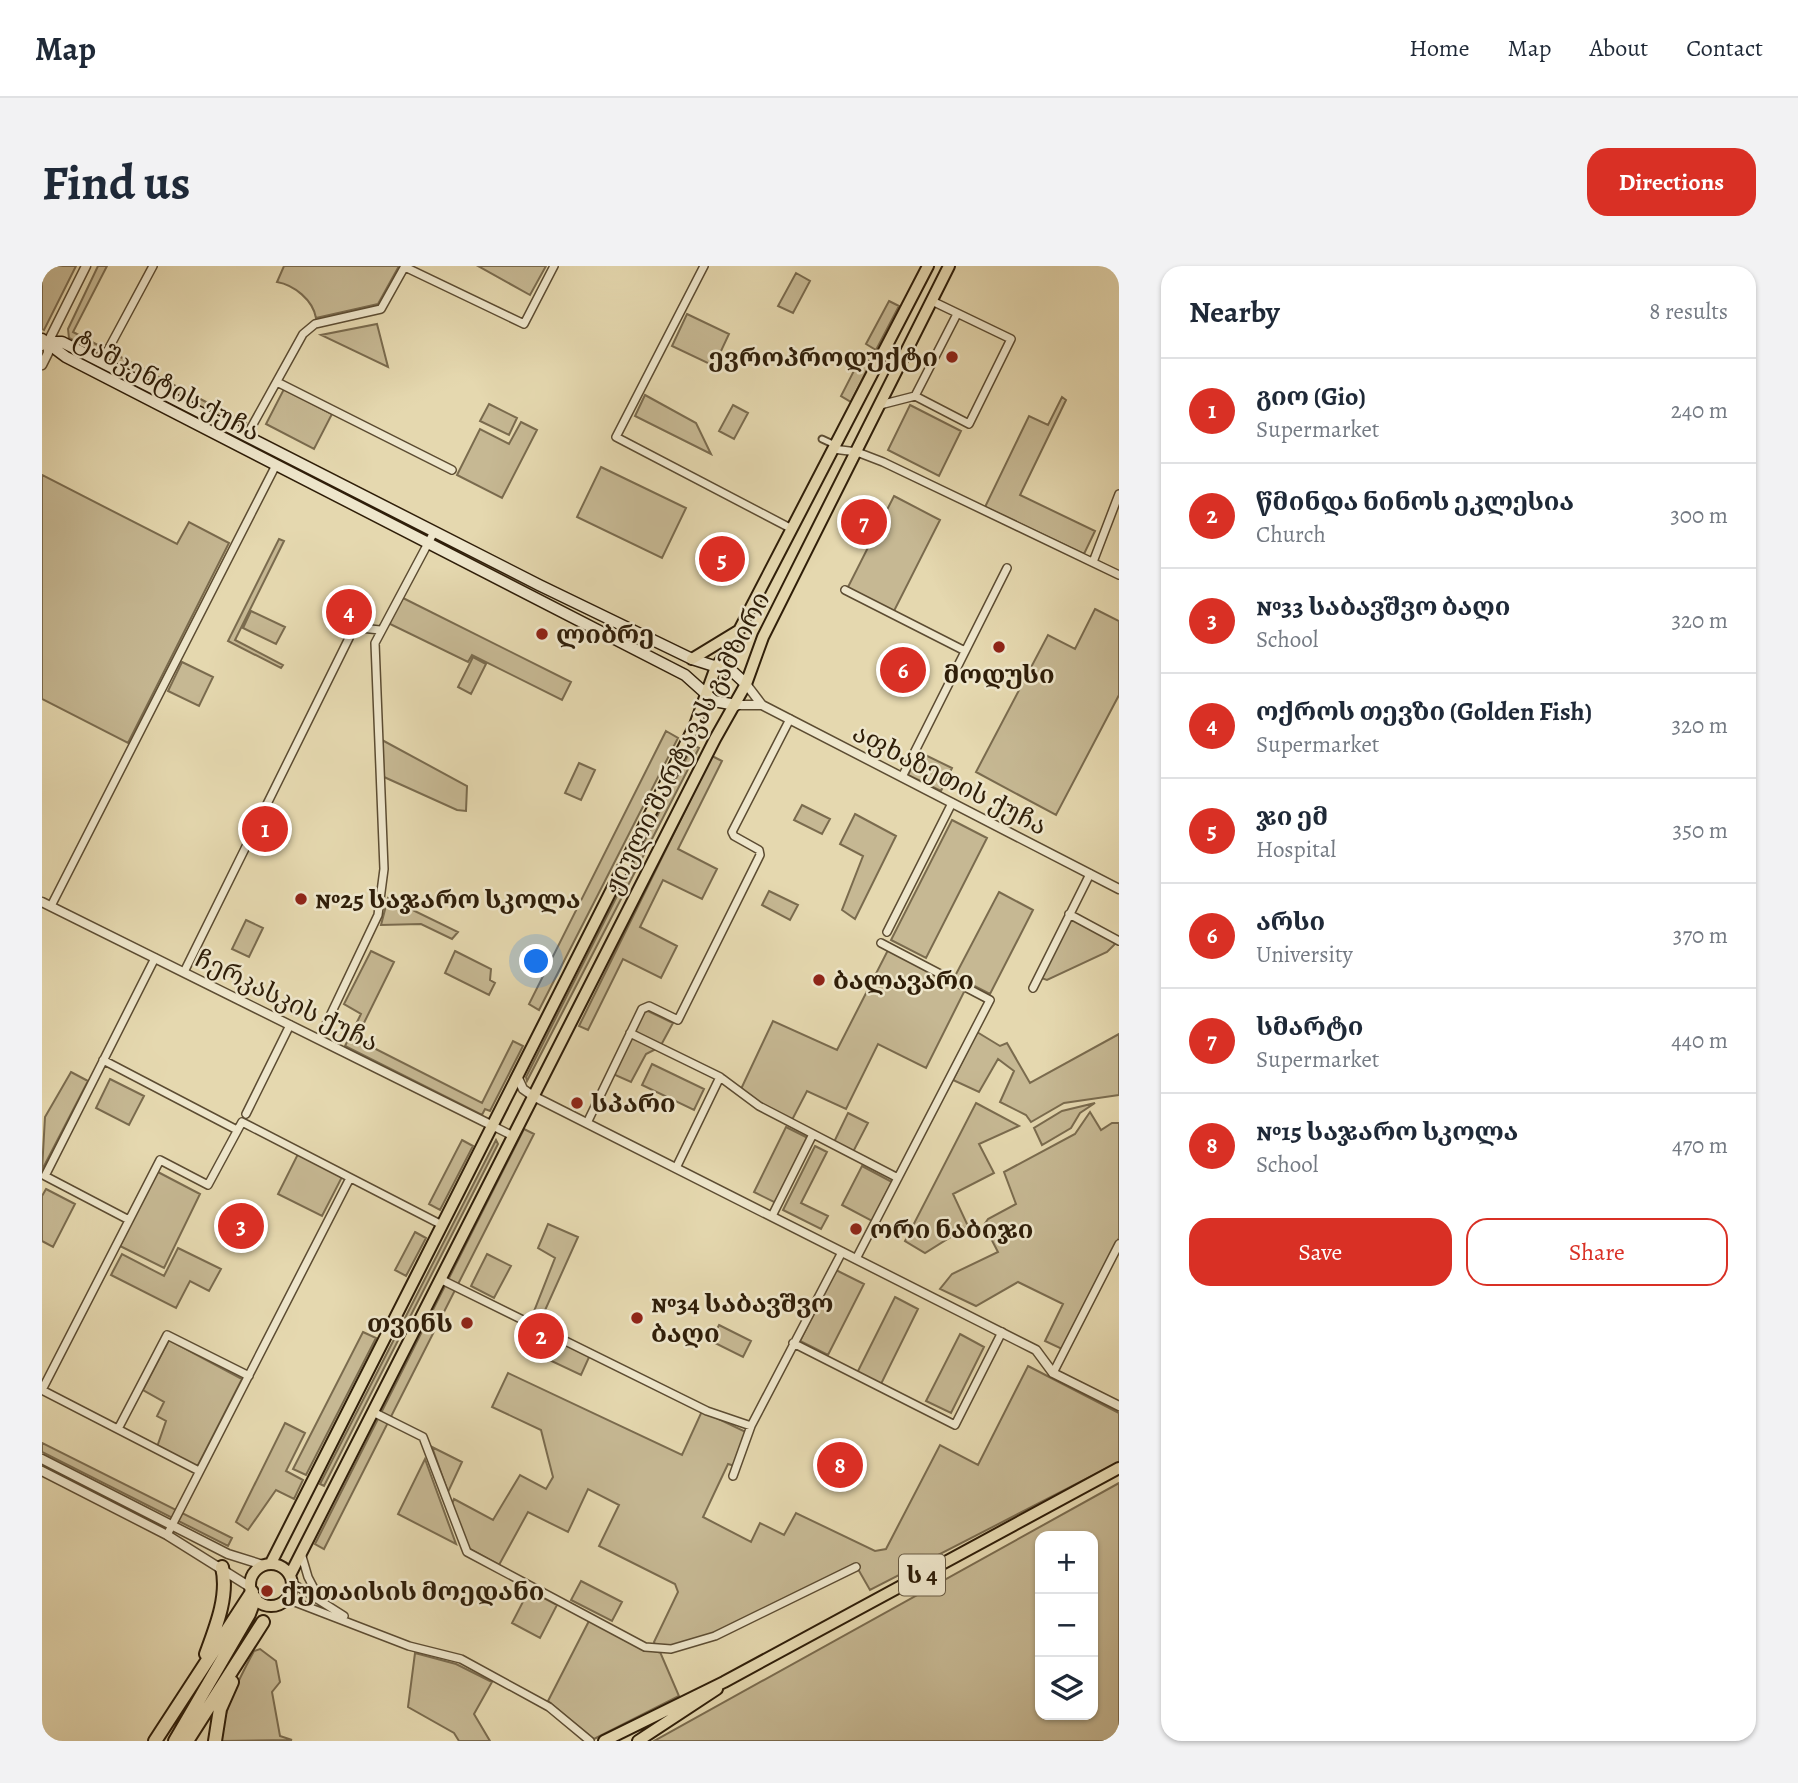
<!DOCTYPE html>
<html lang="en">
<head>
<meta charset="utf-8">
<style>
  :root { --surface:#fff; --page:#f2f2f3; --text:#1f2937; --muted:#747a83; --line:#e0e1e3; --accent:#d93025 }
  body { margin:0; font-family:Alegreya,"Noto Serif Georgian",serif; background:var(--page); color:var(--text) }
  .controls { position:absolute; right:21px; bottom:21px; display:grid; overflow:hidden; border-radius:14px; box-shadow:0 2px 5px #0004 }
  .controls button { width:63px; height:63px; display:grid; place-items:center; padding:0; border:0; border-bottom:2px solid var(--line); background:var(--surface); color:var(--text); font:35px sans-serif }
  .you { position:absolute; left:495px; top:696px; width:24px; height:24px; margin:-18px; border:5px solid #fff; border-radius:50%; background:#1a73e8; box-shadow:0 0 0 10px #1a73e833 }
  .badge { display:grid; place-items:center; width:46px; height:46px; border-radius:50%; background:var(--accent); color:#fff; font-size:23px; font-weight:700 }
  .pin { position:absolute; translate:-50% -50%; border:4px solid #fff; box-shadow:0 2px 7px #0006 }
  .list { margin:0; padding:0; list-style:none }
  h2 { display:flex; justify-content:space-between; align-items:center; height:91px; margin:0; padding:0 28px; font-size:30px }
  h2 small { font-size:23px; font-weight:400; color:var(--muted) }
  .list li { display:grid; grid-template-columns:46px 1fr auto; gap:21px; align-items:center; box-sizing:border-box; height:105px; padding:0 28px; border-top:2px solid var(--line) }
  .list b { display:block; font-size:26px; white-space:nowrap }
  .list p { margin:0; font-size:23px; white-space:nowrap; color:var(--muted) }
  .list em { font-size:23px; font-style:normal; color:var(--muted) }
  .actions { display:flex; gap:14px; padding:21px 28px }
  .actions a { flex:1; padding:16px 0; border:2px solid var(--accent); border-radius:21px; text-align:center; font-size:24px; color:var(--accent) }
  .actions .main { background:var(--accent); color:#fff }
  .icon { flex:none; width:38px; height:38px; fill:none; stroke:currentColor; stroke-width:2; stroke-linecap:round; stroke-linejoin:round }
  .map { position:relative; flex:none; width:1077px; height:1475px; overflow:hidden; border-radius:21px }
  header { display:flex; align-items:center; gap:42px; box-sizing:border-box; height:98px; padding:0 35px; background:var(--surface); border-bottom:2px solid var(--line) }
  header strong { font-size:33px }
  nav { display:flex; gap:38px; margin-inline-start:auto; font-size:24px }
  .intro { display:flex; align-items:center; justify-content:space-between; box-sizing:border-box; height:168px; padding:0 42px }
  h1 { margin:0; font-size:49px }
  .button { padding:18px 32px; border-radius:21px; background:var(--accent); color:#fff; font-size:24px; font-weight:700 }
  main { display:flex; gap:42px; padding:0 42px }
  aside { flex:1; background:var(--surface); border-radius:21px; box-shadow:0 2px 5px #0004 }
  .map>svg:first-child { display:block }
  .green { fill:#c6b893; stroke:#7a6b4e; stroke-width:2; fill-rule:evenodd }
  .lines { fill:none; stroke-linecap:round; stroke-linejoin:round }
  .pedestrian-casing { stroke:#5c4c32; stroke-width:9 }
  .minor-casing { stroke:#5c4c32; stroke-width:10 }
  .tertiary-casing { stroke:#5c4c32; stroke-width:11 }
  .secondary-casing { stroke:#2f1e09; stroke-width:13 }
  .primary-casing { stroke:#2f1e09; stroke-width:14 }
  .trunk-casing { stroke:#2f1e09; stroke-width:14 }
  .motorway-casing { stroke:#2f1e09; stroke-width:16 }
  .pedestrian { stroke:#eee6cb; stroke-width:5 }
  .minor { stroke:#eee6cb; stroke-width:7 }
  .tertiary { stroke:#eee6cb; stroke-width:8 }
  .secondary { stroke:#eee6cb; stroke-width:10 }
  .primary { stroke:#e5d8af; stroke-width:10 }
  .trunk { stroke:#e5d8af; stroke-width:10 }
  .motorway { stroke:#e5d8af; stroke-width:12 }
  .poi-dot { fill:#8f2418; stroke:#eee6cb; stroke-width:2.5 }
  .labels { text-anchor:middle; stroke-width:5; stroke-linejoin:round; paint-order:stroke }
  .shield { fill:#eee6cb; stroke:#685a43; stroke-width:2 }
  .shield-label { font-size:24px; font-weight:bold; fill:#2f1e09 }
  .poi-label { font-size:26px; font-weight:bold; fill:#2f1e09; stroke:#eee6cb; text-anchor:start }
  .street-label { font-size:26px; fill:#2f1e09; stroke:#eee6cb }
</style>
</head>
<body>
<header>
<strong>Map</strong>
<nav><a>Home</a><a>Map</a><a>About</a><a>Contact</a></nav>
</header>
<div class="intro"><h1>Find us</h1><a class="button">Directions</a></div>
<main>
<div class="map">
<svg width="1077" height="1475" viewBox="0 0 1077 1475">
  <rect width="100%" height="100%" fill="#e5d8af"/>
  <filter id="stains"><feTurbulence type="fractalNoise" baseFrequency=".00286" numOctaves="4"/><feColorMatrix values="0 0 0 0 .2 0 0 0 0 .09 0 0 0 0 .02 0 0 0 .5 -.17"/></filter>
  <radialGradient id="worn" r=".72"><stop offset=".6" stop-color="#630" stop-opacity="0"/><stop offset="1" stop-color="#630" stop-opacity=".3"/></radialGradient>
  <path class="green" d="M0,0H34L2,64L0,63Z
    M56,0H65L31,66L204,157L200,164L27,72L26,63Z
    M242,0H357L336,38L274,52C271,34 252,19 235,16Z
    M436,0H504L488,29Z
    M754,7L768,15L751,47L736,40Z
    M847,35L857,40L834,84L824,78Z
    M645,48L687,68L672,100L630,80Z
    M335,58L346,101L279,69Z
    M819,91L829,96L809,136L799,130Z
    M242,123L290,148L272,183L224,158Z
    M603,129L654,157L669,188L593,150Z
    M1020,131L1024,134L978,229L1053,265L1042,288L943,241L987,150L1006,159Z
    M447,138L475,152L467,169L438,155Z
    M691,139L706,147L692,173L677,165Z
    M868,139L919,165L897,210L846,184Z
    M479,156L495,164L460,232L415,209L438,163L467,178Z
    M559,201L644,242L620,292L535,251Z
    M0,209L135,278L147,256L187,277L86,477L0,433Z
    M852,230L898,254L851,347L805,323Z
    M237,273L242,275L193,374L241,399L239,402L186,375Z
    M357,330L529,416L520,434L430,389L426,396L344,356Z
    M1053,343L1077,355V429L1014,549L934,506L1006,369L1033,383Z
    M209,345L243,361L234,378L201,362Z
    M431,391L444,398L429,428L416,421Z
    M140,396L171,411L157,440L126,425Z
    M624,465L636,472L497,744L487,738Z
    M340,474L425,520L424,545L415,544L342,511Z
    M651,479L657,482L485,815L484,811Z
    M877,486L910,502L899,525L866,509Z
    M670,490L680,495L636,583L675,603L660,633L621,614L598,661L635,680L619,712L581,693L546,764L537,760Z
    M537,497L553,504L539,534L523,527Z
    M760,539L788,553L780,568L752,554Z
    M813,548L854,570L813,653L800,644L821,590L798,578Z
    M910,554L945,572L884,692L849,674Z
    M727,625L756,639L748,654L720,639Z
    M957,626L991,644L948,728L913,710Z
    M346,632L416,666L410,673L379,658L339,659Z
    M1028,652L1075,676L1065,686L1005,714L999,712Z
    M204,654L221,662L207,691L190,683Z
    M846,684L923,724L884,802L836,778L804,843L765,825L750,854L717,838L699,823L731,755L795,784Z
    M329,685L352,696L314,773L440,837L471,775L481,780L448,845L443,843L440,849L303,780L319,748L302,738Z
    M413,685L449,703L448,714L453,717L447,729L403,707Z
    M606,745L631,757L618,781L604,788L589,816L571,808L600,747Z
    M935,766L958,780L965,777L988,817L1077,768V829L1022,837L989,856L984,849L958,836L972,805L956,793L937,826L911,814Z
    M610,798L662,823L652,844L600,819Z
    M29,806L46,815L0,904L3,851Z
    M68,813L102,830L87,859L54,842Z
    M934,837L977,860L937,878L952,907L911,928L926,960L883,987L863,975Z
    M1053,837L1038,847L1029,862L1000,879L992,862L1020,845Z
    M1048,846L1059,864L1070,857H1077V972L1020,1083L1003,1075L1021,1038L976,1016L934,1040L898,1023L910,1008L956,986L942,959L946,953L974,938L962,906L1033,868Z
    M806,847L826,857L811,886L792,876Z
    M744,861L766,872L734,937L712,926Z
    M482,863L492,868L282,1283L273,1278Z
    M420,874L431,880L398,944L387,938Z
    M454,874L456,878L282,1220L278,1218Z
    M773,880L785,886L759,937L786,950L779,963L741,944Z
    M256,888L300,911L280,950L236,928Z
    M820,900L850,916L830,955L800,939Z
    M114,905L158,928L122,1002L78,980Z
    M4,923L33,938L11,981L0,975V930Z
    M506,958L536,971L500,1051L491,1048L513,992L496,982Z
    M373,966L384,972L364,1010L353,1004Z
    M136,982L179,1003L167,1025L148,1015L134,1042L69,1009L80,988L122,1010Z
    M445,988L469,1000L452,1032L429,1020Z
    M794,1004L822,1018L786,1089L758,1075Z
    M853,1031L876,1043L839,1118L815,1107Z
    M677,1059L709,1075L701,1091L669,1075Z
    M492,1063L548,1089L539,1109L482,1082Z
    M321,1066L334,1072L264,1209L251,1203Z
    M918,1068L942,1081L909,1147L884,1135Z
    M127,1074L200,1113L155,1201L115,1181L124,1155L115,1150L122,1136L101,1124Z
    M986,1100L1077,1147V1196L828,1324L816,1303L675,1372L618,1386L637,1430L552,1473L506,1435L548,1353L598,1382L616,1386L612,1376L636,1326L633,1318L557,1280L577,1239L546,1223L526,1266L486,1246L457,1299L426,1282L409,1240L412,1233L451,1254L478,1209L504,1223L511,1211L499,1164L450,1141L466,1107L640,1189L660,1145L708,1168L693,1200L686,1198L661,1251L709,1276L718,1257L742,1269L754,1247L833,1285L844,1283L898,1179L936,1199Z
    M243,1157L263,1167L244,1205L261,1214L252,1233L234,1224L206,1264L194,1256Z
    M0,1177L190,1272L186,1280L0,1186Z
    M390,1181L420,1196L406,1226Z
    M383,1193L414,1278L356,1248Z
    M1077,1217V1475H612ZM998,1270H1051V1449H998Z
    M539,1315L580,1336L570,1355L529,1334Z
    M487,1324L515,1339L498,1372L470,1357Z
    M218,1383L234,1395L238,1416L230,1426L238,1470L250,1474L179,1475C182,1441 196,1415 212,1385Z
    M373,1387L414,1398L450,1416L432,1448L448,1475H417L412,1467L366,1441Z"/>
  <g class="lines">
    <defs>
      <path id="pedestrian" d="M780,173L793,179"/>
      <path id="minor" d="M662,0L574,171L750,263
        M363,1L482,58L512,0
        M60,95L111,0
        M235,116L410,204
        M873,130L927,158L969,73L890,35
        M838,139L873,130L915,48
        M204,171L261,68L273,58L339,43L363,0
        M791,183L815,186L841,196L1077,309
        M1051,296L1077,228
        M803,324L923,385
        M860,511L965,302
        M9,640L234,199
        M1027,648L1077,675
        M845,666L910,537
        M142,706L309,368L319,362L338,364
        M991,722L1048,608
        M588,767L678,811L717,840L856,912
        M277,773L336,649L342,603L333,377L392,266
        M61,794L195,864
        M204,848L248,759
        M545,857L600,743L607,740L636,754L718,589L717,584L692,570L690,566L748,453
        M451,860L471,870
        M634,902L678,811
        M730,950L771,868
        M87,954L3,910L113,692
        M814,993L948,734L839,677
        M398,1013L665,1145L709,1160
        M751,1077L913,1159L960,1066
        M1011,1107L1077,978
        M0,1124L118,894L166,919L200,856L400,959
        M0,1124L157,1205
        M331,1146L381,1171L425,1286L603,1381L629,1383L673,1370L814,1301
        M76,1163L125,1069L207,1110
        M691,1210L709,1160L800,986
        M125,1269L308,912
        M259,1287L266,1311L278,1334
        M250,1317L302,1350
        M245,1333L367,1380L419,1393L507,1441L548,1475"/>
      <path id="tertiary" d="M0,80L6,76L44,0
        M0,99L6,87V76
        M704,418L720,439L1077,623
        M694,439H720
        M0,636L451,860
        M475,810L481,823L491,830L994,1084L1011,1107L1077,1140
        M0,1193L186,1288L221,1299
        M0,1205L125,1269L208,1321"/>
      <path id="secondary" d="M0,73L24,91L643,409L672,435L694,439
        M6,76H20L497,319L650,393L691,406L704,418"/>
      <path id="primary" d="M650,393L696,365
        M229,1297L653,459L674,401L689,380L886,0
        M208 1319a21 21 0 1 1 42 0a21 21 0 1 1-42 0Z
        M248,1309L673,473L704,418L721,371L907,0"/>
      <path id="trunk" d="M562,1475L682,1416L1077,1202
        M596,1475L675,1423"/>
      <path id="motorway" d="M164,1388C174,1361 187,1329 180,1301
        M113,1475L210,1326
        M133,1475L207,1348L213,1332
        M145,1475L221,1356
        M173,1475L178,1443L190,1416"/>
    </defs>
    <use href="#pedestrian" class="pedestrian-casing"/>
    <use href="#minor" class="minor-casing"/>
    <use href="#tertiary" class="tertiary-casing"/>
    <use href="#secondary" class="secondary-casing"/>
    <use href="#primary" class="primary-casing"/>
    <use href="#trunk" class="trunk-casing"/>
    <use href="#motorway" class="motorway-casing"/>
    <use href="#pedestrian" class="pedestrian"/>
    <use href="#minor" class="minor"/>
    <use href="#tertiary" class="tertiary"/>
    <use href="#secondary" class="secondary"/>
    <use href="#primary" class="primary"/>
    <use href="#trunk" class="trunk"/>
    <use href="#motorway" class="motorway"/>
  </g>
  <g class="poi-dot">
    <circle cx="910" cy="91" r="7"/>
    <circle cx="500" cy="368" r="7"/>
    <circle cx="957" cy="381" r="7"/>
    <circle cx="259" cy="633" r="7"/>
    <circle cx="777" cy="714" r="7"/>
    <circle cx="535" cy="837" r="7"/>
    <circle cx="814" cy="963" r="7"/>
    <circle cx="595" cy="1052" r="7"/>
    <circle cx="425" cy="1057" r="7"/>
    <circle cx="225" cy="1325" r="7"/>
  </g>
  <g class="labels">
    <rect class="shield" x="857" y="1288.5" width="46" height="41" rx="5"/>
    <g class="shield-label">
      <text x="880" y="1317">ს 4</text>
    </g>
    <g class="poi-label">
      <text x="896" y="100" text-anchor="end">ევროპროდუქტი</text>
      <text x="514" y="377">ლიბრე</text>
      <text x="957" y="417" text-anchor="middle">მოდუსი</text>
      <text x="273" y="642">№25 საჯარო სკოლა</text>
      <text x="791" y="723">ბალავარი</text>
      <text x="549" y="846">სპარი</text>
      <text x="828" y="972">ორი ნაბიჯი</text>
      <text x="609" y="1046">№34 საბავშვო<tspan x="609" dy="30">ბაღი</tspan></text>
      <text x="411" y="1066" text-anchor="end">თვინს</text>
      <text x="239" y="1334">ქუთაისის მოედანი</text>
    </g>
    <g class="street-label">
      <text transform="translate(125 119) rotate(28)" y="9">ტაშკენტის ქუჩა</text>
      <text transform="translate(644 477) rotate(-63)" y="9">ჟიული შარტავას გამზირი</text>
      <text transform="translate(908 513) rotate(27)" y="9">აფხაზეთის ქუჩა</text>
      <text transform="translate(245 734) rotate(26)" y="9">ჩერკასკის ქუჩა</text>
    </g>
  </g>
  <rect width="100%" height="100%" filter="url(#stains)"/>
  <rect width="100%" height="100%" fill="url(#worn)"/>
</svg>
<div class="controls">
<button>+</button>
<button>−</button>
<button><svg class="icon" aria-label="layers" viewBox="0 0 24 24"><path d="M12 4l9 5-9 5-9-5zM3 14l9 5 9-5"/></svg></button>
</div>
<div class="you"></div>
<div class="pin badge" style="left:223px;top:563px">1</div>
<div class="pin badge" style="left:499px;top:1070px">2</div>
<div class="pin badge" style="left:199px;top:960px">3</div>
<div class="pin badge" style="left:307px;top:346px">4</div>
<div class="pin badge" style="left:680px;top:293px">5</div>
<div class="pin badge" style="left:861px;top:404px">6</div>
<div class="pin badge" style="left:822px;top:256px">7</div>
<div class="pin badge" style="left:798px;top:1199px">8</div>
</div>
<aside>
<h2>Nearby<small>8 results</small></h2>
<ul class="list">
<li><span class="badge">1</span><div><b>გიო (Gio)</b><p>Supermarket</p></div><em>240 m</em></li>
<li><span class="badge">2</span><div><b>წმინდა ნინოს ეკლესია</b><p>Church</p></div><em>300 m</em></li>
<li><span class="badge">3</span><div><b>№33 საბავშვო ბაღი</b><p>School</p></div><em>320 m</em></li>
<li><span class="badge">4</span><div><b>ოქროს თევზი (Golden Fish)</b><p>Supermarket</p></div><em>320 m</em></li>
<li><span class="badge">5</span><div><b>ჯი ემ</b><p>Hospital</p></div><em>350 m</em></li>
<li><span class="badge">6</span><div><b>არსი</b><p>University</p></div><em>370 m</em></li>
<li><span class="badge">7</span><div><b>სმარტი</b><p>Supermarket</p></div><em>440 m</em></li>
<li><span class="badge">8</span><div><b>№15 საჯარო სკოლა</b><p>School</p></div><em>470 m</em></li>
</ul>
<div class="actions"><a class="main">Save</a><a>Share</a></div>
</aside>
</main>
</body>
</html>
